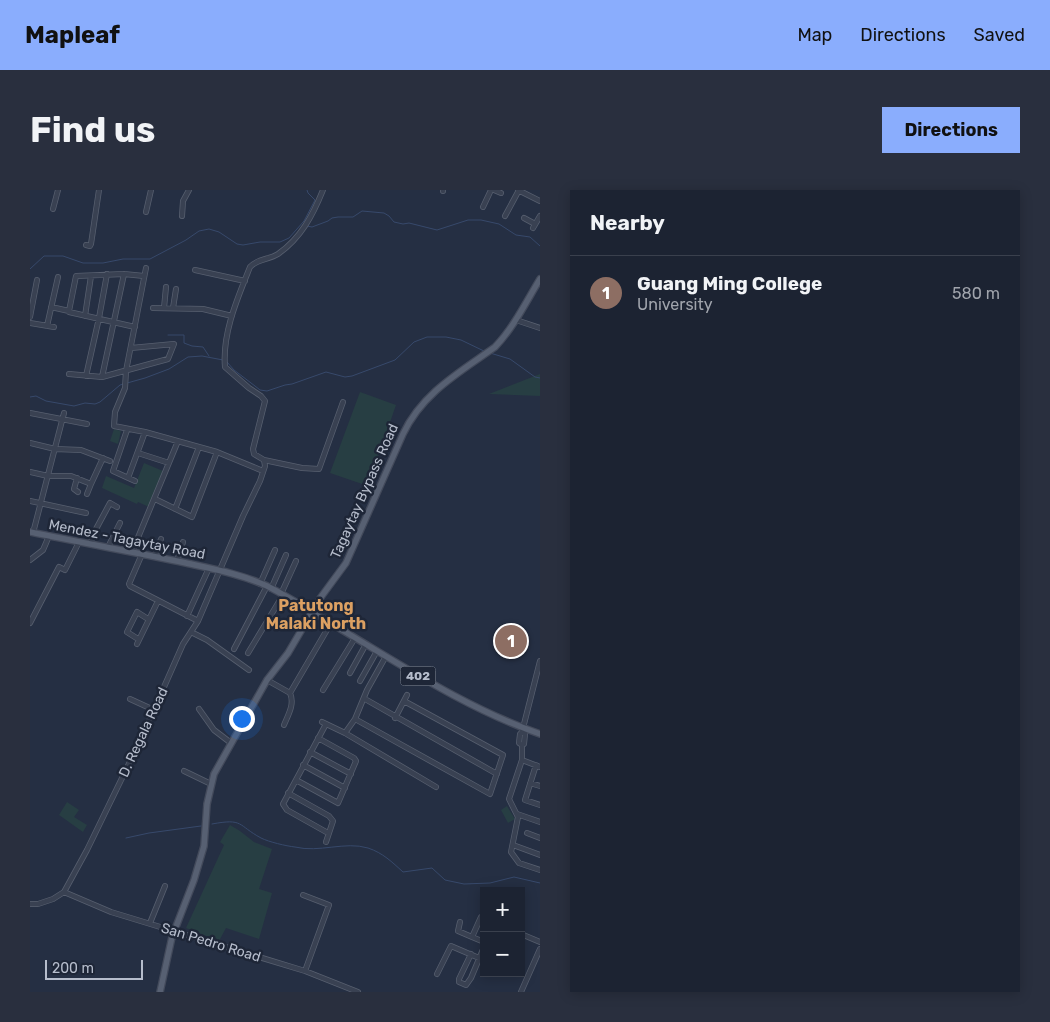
<!DOCTYPE html>
<html lang="en">
<head>
<meta charset="utf-8">
<style>
  :root { --surface:#1c2332; --page:#292f3e; --text:#f1f3f6; --muted:#a0a4ac; --line:#3a404d; --accent:#8aadfd }
  body { margin:0; font-family:Rubik,sans-serif; background:var(--page); color:var(--text) }
  .controls { position:absolute; right:15px; bottom:15px; display:grid; overflow:hidden; border-radius:0px; box-shadow:0 2px 12px #0003 }
  .controls button { width:45px; height:45px; display:grid; place-items:center; padding:0; border:0; border-bottom:1px solid var(--line); background:var(--surface); color:var(--text); font:25px sans-serif }
  .scale { position:absolute; left:15px; bottom:12px; width:98px; box-sizing:border-box; padding-left:5px; border:2px solid #b6bdcc; border-top:0; font-size:14px; line-height:18px; white-space:nowrap; color:#b6bdcc; -webkit-text-stroke:4px #1e2637; paint-order:stroke }
  .you { position:absolute; left:211px; top:528px; width:18px; height:18px; margin:-12px; border:4px solid #fff; border-radius:50%; background:#1a73e8; box-shadow:0 0 0 8px #1a73e833 }
  .badge { display:grid; place-items:center; width:32px; height:32px; border-radius:50%; background:var(--accent); color:#fff; font-size:16px; font-weight:700 }
  .pin { position:absolute; translate:-50% -50%; border:2px solid #fff; box-shadow:0 1px 5px #0006 }
  .list { margin:0; padding:0; list-style:none }
  h2 { display:flex; justify-content:space-between; align-items:center; height:65px; margin:0; padding:0 20px; font-size:21px }
  h2 small { font-size:16px; font-weight:400; color:var(--muted) }
  .list li { display:grid; grid-template-columns:32px 1fr auto; gap:15px; align-items:center; box-sizing:border-box; height:75px; padding:0 20px; border-top:1px solid var(--line) }
  .list b { display:block; font-size:19px; white-space:nowrap }
  .list p { margin:0; font-size:16px; white-space:nowrap; color:var(--muted) }
  .list em { font-size:16px; font-style:normal; color:var(--muted) }
  .map { position:relative; flex:none; width:510px; height:802px; overflow:hidden; border-radius:0px }
  header { display:flex; align-items:center; gap:30px; box-sizing:border-box; height:70px; padding:0 25px; background:var(--accent); color:#111 }
  header strong { font-size:24px }
  nav { display:flex; gap:28px; margin-inline-start:auto; font-size:18px }
  .intro { display:flex; align-items:center; justify-content:space-between; box-sizing:border-box; height:120px; padding:0 30px }
  h1 { margin:0; font-size:35px }
  .button { padding:12px 22px; border-radius:0px; background:var(--accent); color:#111; font-size:18px; font-weight:700 }
  main { display:flex; gap:30px; padding:0 30px }
  aside { flex:1; background:var(--surface); border-radius:0px; box-shadow:0 2px 12px #0003 }
  .map>svg:first-child { display:block }
  .green { fill:#273e43 }
  .lines { fill:none; stroke-linecap:round; stroke-linejoin:round }
  .stream { stroke:#37496b; stroke-width:1 }
  .minor-casing { stroke:#575f6f; stroke-width:6 }
  .major-casing { stroke:#434a5b; stroke-width:8 }
  .minor { stroke:#394152; stroke-width:4.5 }
  .major { stroke:#576072; stroke-width:5.5 }
  .labels { text-anchor:middle; stroke-width:5; stroke-linejoin:round; paint-order:stroke }
  .shield { fill:#1e2637; stroke:#88909f; stroke-width:1 }
  .shield-label { font-size:12px; font-weight:bold; fill:#b6bdcc }
  .street-label { font-size:14px; fill:#b6bdcc; stroke:#1e2637 }
  .quarter-label { font-size:16px; font-weight:bold; fill:#dca062; stroke:#1e2637 }
</style>
</head>
<body>
<header>
<strong>Mapleaf</strong>
<nav><a>Map</a><a>Directions</a><a>Saved</a></nav>
</header>
<div class="intro"><h1>Find us</h1><a class="button">Directions</a></div>
<main>
<div class="map">
<svg width="510" height="802" viewBox="0 0 510 802">
  <rect width="100%" height="100%" fill="#252f43"/>
  <path class="green" d="M510,184V206L459,204Z
    M330,202L366,215L338,296L300,283Z
    M84,239L91,241L88,254L80,251Z
    M114,273L133,281L119,317L108,312L107,314L72,298L76,286L104,298Z
    M37,612L49,620L44,627L57,635L53,642L29,625Z
    M477,616L485,629L478,633L471,620Z
    M200,635L210,641L224,652L242,659L229,699L242,703L229,749L196,738L189,751L156,738L194,655L190,652Z"/>
  <g class="lines">
    <path class="stream" d="M274,31L285,10L278,3L277,0
      M277,36L282,37L298,31L302,28L308,27H323L332,21L354,23L359,26L364,32L373,34L379,33L407,40L438,30H451L469,34L486,45L500,47L510,56
      M0,79L14,66H33L53,73H73L93,69H120L156,50L169,41L179,39L189,42L207,54L213,55L230,52H250L259,48L274,31
      M138,145H154V153L162,156L173,157L179,166
      M460,163L480,169L505,187L510,188
      M197,172L204,180L225,196L230,200L237,201L255,195L262,194L296,182L315,187L322,186L365,170L384,152L397,147H416L431,150L456,162
      M0,207L6,206L16,211L44,216L55,213L65,214L70,212L90,195L115,188L139,179L158,167L172,166L193,170
      M182,634C214,628 207,635 231,648C239,652 256,656 265,657C289,663 315,651 338,658C353,663 362,672 373,682L402,678L415,690L434,694L460,693L484,687L510,693
      M96,648L119,643L171,636"/>
    <defs>
      <path id="minor" d="M413,0V1
        M464,0L471,3
        M488,0L510,11
        M453,17L461,0
        M23,19L28,0
        M116,22L121,0
        M152,26L153,11L159,0
        M475,26L489,0
        M494,28L505,34
        M503,38L510,26
        M56,55L60,56L61,54L69,0
        M116,78L96,181L95,198L85,222L84,236L115,242L187,262L233,281
        M165,80L215,91
        M21,117L39,121
        M123,118L173,119L202,126
        M134,118L136,97
        M143,118L146,99
        M55,126L61,86
        M0,127L7,90
        M486,130L510,138
        M0,133L24,137
        M17,136L28,87
        M105,137L39,122V121L46,86L94,84L114,86
        M39,184L72,187L138,169L144,154L101,158
        M56,186L69,128L77,84
        M72,187L94,84
        M0,223L57,234
        M97,240L83,281L105,291
        M0,253L25,259L51,260L80,271
        M108,263L139,273
        M234,270L272,278L289,279L313,212
        M0,282L18,286H41L61,294L57,304
        M47,288L44,299L48,302
        M98,288L115,242
        M61,294L73,268
        M125,309L162,327L187,262
        M0,311L56,323
        M145,319L169,257
        M3,343L34,223
        M60,354L66,339L80,313L87,317
        M78,357L90,333
        M102,362L148,251
        M112,364L99,394L100,396L168,431
        M124,367L131,349
        M0,370L13,360L19,346
        M147,371L153,352
        M230,394L245,360
        M241,399L256,365
        M251,404L266,371
        M157,426L179,378
        M0,433L29,377L35,380L49,352
        M161,442L177,450L219,480
        M108,449L97,442L107,422L118,429
        M107,454L128,411
        M204,459L237,396
        M218,463L253,405
        M320,483L336,454
        M237,490L260,503L301,433
        M330,491L347,461
        M293,500L325,448
        M100,509L124,520
        M335,509L467,584
        M169,519L184,540L201,553
        M365,528L377,505
        M325,529L460,604L473,565L374,511
        M292,532L315,543L406,597
        M296,534L253,614L257,620L298,643
        M254,535C258,525 265,514 260,503
        M492,542L510,471
        M492,542L495,544L494,554L492,555L489,553L490,544Z
        M315,543L325,529L337,500L356,466
        M492,555V570L479,609L488,627L481,662L489,673L510,680
        M280,562L321,584
        M492,570L510,577
        M273,575L315,598
        M506,575L495,610L510,615
        M154,581L181,594
        M266,590L308,613L326,571L324,568L288,548
        M500,593L510,596
        M258,603L299,626L303,631L296,652
        M487,624L510,632
        M497,643L510,648
        M483,655L510,665
        M461,701V700
        M34,702L81,722L275,781L328,802
        M273,705L299,715L275,781
        M0,714H8L23,709L34,702L57,660L111,549L153,454L168,431L213,326L230,291L235,276L234,270L224,264L223,259L235,211L231,206L219,198L195,177C192,143 208,107 220,77C228,68 239,70 248,64C271,48 283,25 293,0
        M430,732L428,741L442,747L451,727H454
        M120,733L135,696
        M491,744L510,752
        M442,747L454,752
        M441,764L429,789V792L436,795L441,788L454,757
        M407,784L421,756L449,768
        M491,802L510,759"/>
      <path id="major" d="M0,342C52,353 104,362 156,373C183,379 211,384 237,396C259,407 281,421 302,434C370,474 435,518 510,544
        M130,802L142,747L164,690L174,656L177,614L184,584L237,490L258,463L291,407L316,373L373,244C392,203 430,182 465,157C484,137 496,112 510,89"/>
    </defs>
    <use href="#minor" class="minor-casing"/>
    <use href="#major" class="major-casing"/>
    <use href="#minor" class="minor"/>
    <use href="#major" class="major"/>
  </g>
  <g class="labels">
    <rect class="shield" x="370.5" y="476.5" width="35" height="19" rx="4"/>
    <g class="shield-label">
      <text x="388" y="490">402</text>
    </g>
    <g class="street-label">
      <text transform="translate(334 301) rotate(-66)" y="5">Tagaytay Bypass Road</text>
      <text transform="translate(97 349) rotate(11)" y="5">Mendez - Tagaytay Road</text>
      <text transform="translate(113 542) rotate(-65)" y="5">D. Regala Road</text>
      <text transform="translate(181 752) rotate(17)" y="5">San Pedro Road</text>
    </g>
    <g class="quarter-label">
      <text x="286" y="421">Patutong<tspan x="286" dy="18">Malaki North</tspan></text>
    </g>
  </g>
</svg>
<div class="controls">
<button>+</button>
<button>−</button>
</div>
<div class="scale">200 m</div>
<div class="you"></div>
<div class="pin badge" style="left:481px;top:451px;background:#8d6e63">1</div>
</div>
<aside>
<h2>Nearby<small></small></h2>
<ul class="list">
<li><span class="badge" style="background:#8d6e63">1</span><div><b>Guang Ming College</b><p>University</p></div><em>580 m</em></li>
</ul>
</aside>
</main>
</body>
</html>
